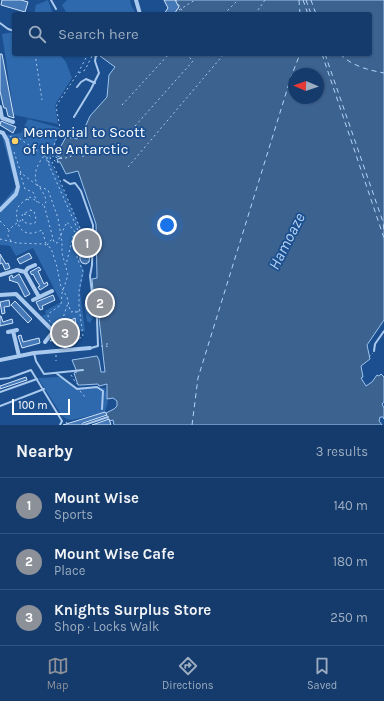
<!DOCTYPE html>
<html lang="en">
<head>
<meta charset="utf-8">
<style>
  :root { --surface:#143b6b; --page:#1d4271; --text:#f1f3f6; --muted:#9dadc1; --line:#33557e; --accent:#8c9099 }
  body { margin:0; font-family:Karla,sans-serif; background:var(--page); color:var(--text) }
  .compass { position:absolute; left:288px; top:68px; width:36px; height:36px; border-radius:50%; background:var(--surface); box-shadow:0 1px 3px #0004; rotate:272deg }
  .scale { position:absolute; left:12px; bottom:10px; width:58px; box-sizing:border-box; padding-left:4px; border:2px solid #fff; border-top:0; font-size:11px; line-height:14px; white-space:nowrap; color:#fff; -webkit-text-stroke:3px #1b4f8f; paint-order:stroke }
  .you { position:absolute; left:167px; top:225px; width:14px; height:14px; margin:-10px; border:3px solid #fff; border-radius:50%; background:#1a73e8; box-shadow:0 0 0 6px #1a73e833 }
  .badge { display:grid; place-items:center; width:26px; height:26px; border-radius:50%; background:var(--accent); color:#fff; font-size:13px; font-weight:700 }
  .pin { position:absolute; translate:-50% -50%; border:2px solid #fff; box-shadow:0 1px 4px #0006 }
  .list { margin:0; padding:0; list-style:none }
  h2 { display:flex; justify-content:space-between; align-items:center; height:52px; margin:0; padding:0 16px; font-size:17px }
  h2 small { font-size:13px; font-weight:400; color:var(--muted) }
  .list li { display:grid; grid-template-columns:26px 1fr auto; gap:12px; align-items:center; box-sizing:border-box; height:56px; padding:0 16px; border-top:1px solid var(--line) }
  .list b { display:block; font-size:15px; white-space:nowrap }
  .list p { margin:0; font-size:13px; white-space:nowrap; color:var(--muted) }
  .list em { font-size:13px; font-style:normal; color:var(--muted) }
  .icon { flex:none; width:22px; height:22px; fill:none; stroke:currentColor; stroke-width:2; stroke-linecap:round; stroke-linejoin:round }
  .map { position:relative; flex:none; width:384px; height:425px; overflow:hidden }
  .search { position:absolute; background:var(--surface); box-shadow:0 1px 3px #0004; left:12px; right:12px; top:12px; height:44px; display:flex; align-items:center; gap:10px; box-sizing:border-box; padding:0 14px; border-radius:4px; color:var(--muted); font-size:15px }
  .sheet { height:220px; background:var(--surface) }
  nav { display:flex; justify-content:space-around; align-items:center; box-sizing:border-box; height:56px; border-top:1px solid var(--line); background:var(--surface); font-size:11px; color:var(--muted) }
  nav a { display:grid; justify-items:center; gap:2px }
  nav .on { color:var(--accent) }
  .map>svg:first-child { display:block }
  .green { fill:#2e69ad }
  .water { fill:#3c6290; stroke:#9cc4f0; fill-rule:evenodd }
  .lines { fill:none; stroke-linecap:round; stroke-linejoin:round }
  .ferry { stroke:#b5d3f5; stroke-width:1; stroke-dasharray:5 4; stroke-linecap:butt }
  .building { fill:#4478b7; stroke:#cfe3fa }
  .path { stroke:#a9c9ee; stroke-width:1; stroke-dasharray:2 3; stroke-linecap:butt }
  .lane { stroke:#a9c9ee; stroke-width:2 }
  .street { stroke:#a9c9ee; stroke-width:4 }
  .poi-dot { fill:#ffd166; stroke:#1b4f8f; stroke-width:1.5 }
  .labels { text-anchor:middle; stroke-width:3.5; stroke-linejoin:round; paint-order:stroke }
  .poi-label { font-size:15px; fill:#fff; stroke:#1b4f8f; text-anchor:start }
  .water-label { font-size:16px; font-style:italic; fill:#b5d3f5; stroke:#1b4f8f }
</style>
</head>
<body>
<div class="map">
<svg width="384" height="425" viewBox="0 0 384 425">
  <rect width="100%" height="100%" fill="#1b4f8f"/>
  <path class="green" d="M48,0L53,14H34L36,5Z
    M67,0H130L131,5L136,14H67L62,5Z
    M14,32V54H59L66,62L72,78L55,105L58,124L14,115L2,34Z
    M28,119L60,128L50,160L80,228L78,257L84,271L80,292L85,331L78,332L75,319L55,329L42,316L46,314L45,311L61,302L33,248L16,256L10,246L0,245V206L16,187L2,136L21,133Z
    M89,303L93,318L90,323L87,321L84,304Z
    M59,377L77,387L105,388L108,402L105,412L72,420L67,419L62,416L38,378Z"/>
  <path class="water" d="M175,0H384V320L367,345L370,359L361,366L363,377L361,378L366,386L372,382L377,375L379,376L381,374L384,377V402L382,404L384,408V419L383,417H380L379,421L382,425H114L113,420L109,421L106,413L114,409L117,406V401L113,398L107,399V384L99,386L98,384L81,385H78L74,373L77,372L72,360L97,356L99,360L101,372H105L99,318L105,301L104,299L94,301L92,279L97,278L96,224L78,171L66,174L60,162H58L57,159L62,158L57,156V153L66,137L77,139L82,134L90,116L107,97L109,75L115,67L100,56L101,54H370V14H174ZM294,74H318V98H294Z"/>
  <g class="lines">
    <path class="ferry" d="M299,0L300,14
      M303,0L308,14
      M306,0L311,14
      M311,0L316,14
      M322,54L384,238
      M325,54L383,222L384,232
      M340,54C352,66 368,70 384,73
      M192,425L198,378L291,77L300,54"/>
  </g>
  <path class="building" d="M2,0H21L28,2L25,12L1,5Z
    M164,0H175L179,7L174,14H164L168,8Z
    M0,54H2L14,118L8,116L6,108H4L3,105L0,91Z
    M1,121L16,127L13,133L0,125Z
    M80,252L90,253L89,262L86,264L82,263L80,260Z
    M29,253L32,258L20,264L17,259Z
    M0,254L6,264L8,263L10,268L5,270L2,263L0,264Z
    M39,267L41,270L38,271L43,282L44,284L47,282L48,285L40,290L38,287L40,286L36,280L33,274L32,275L30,272Z
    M19,274L30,294L25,297L18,283L9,280H10L9,277L12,275L13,278Z
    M53,295L55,300L42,306L43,309L40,310L36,302Z
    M9,300L10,306L4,307L5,313L2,314L0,302Z
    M15,301L32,319L28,323L11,305Z
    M0,316H1L3,322L12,319L13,323L0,326Z
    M75,318L78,337L50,341L55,335V328Z
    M21,335L23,342L39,338L40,343L22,348L18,336Z
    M26,377L27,380L0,389V386Z
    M105,412L107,415L83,423L82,425H63Z
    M109,419L111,425H92Z"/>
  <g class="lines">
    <path class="path" d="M176,0L184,14
      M176,14L179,10L195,0
      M224,14L238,0
      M255,14L265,0
      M35,54L42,100
      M79,73L85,70L92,56
      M122,105L169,54
      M135,126L193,61L186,54
      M10,137L11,136L20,139L45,156L77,228L78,232L73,236L66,265
      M14,152L21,173L38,186L48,190L58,218L62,242V253L68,275L62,293L61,305L48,314C48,320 50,324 57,324L63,318L68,303
      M53,157V155C61,163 73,155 83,151
      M83,157V146
      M46,158H48L49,163
      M54,160L56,162L58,163L56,159
      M128,167L224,54
      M20,173L25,189L33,192L37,202
      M38,186C32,176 37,164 44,156
      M40,188L45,196L46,202L44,205L54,242L55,243H57L67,222L75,232
      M27,199C16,206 15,211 18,223C22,235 31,235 42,230L46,244
      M29,200L27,199L30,197L43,205
      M30,210L34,211L36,219L35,223L30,224L23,222L22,215Z
      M24,214L29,215L31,217
      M0,221L9,230
      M0,239L17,243L44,244L51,248L57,267L61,287L67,297L70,310L71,312L76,311V314L79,310
      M11,241C10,239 8,237 8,235C7,229 18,222 22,220
      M47,245L52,239
      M107,345V340
      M101,346H107V350
      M63,347L64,343L83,337L79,306V291L83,271L77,258L80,228L50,157L60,128L56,106L78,73L88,54
      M56,355V361
      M369,357L373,353
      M71,375L76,383L80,385
      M80,391L85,397
      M66,422L70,425"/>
    <path class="lane" d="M51,0L56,9
      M0,23L8,29L14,31
      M77,87L81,82L86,79L95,83
      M74,117L91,89L99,73L95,61L96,55
      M64,180L70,184L75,183L81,191L93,225L92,265L90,276L93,301L97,319L98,346L91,348
      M374,351L375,344L384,331
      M34,353L36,361L44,374L83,370
      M56,373L77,389L97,387L103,391L102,409
      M0,379L9,378L31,370L62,421L60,425
      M0,392L37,379
      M0,406L44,389
      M84,425L108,417"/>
    <path class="street" d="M136,0L140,14
      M96,55L97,54
      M0,107L2,118L13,122
      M0,132L3,133L7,140L18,187L16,194L0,210
      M25,272L28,268L35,265
      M0,275L17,270L25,272L39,297
      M0,295L16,294L52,330V333L45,342
      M33,300L52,291
      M13,331L19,356
      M8,332L17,330
      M0,360L34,353L90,348"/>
  </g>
  <circle class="poi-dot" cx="15" cy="141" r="4"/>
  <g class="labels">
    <g class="poi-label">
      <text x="23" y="137">Memorial to Scott<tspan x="23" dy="17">of the Antarctic</tspan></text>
    </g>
    <g class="water-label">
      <text transform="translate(286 241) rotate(-63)" y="6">Hamoaze</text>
    </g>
  </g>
</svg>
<svg class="compass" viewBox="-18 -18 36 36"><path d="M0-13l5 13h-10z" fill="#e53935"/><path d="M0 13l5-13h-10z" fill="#9dadc1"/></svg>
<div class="scale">100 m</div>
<div class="you"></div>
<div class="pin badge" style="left:87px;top:243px">1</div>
<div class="pin badge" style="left:100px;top:303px">2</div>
<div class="pin badge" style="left:65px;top:333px">3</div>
<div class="search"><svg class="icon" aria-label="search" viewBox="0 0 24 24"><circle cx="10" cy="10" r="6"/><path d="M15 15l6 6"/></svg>Search here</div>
</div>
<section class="sheet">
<h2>Nearby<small>3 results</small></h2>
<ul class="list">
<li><span class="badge">1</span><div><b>Mount Wise</b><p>Sports</p></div><em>140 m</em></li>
<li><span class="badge">2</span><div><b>Mount Wise Cafe</b><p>Place</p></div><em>180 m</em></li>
<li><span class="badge">3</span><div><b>Knights Surplus Store</b><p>Shop · Locks Walk</p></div><em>250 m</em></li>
</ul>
</section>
<nav>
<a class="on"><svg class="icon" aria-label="map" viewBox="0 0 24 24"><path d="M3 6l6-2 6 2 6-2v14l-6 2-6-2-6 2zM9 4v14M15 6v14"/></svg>Map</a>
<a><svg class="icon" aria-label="directions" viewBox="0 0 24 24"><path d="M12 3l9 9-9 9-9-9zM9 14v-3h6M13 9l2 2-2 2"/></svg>Directions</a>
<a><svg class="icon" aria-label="saved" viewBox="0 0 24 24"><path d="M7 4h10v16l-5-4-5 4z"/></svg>Saved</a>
</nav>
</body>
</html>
